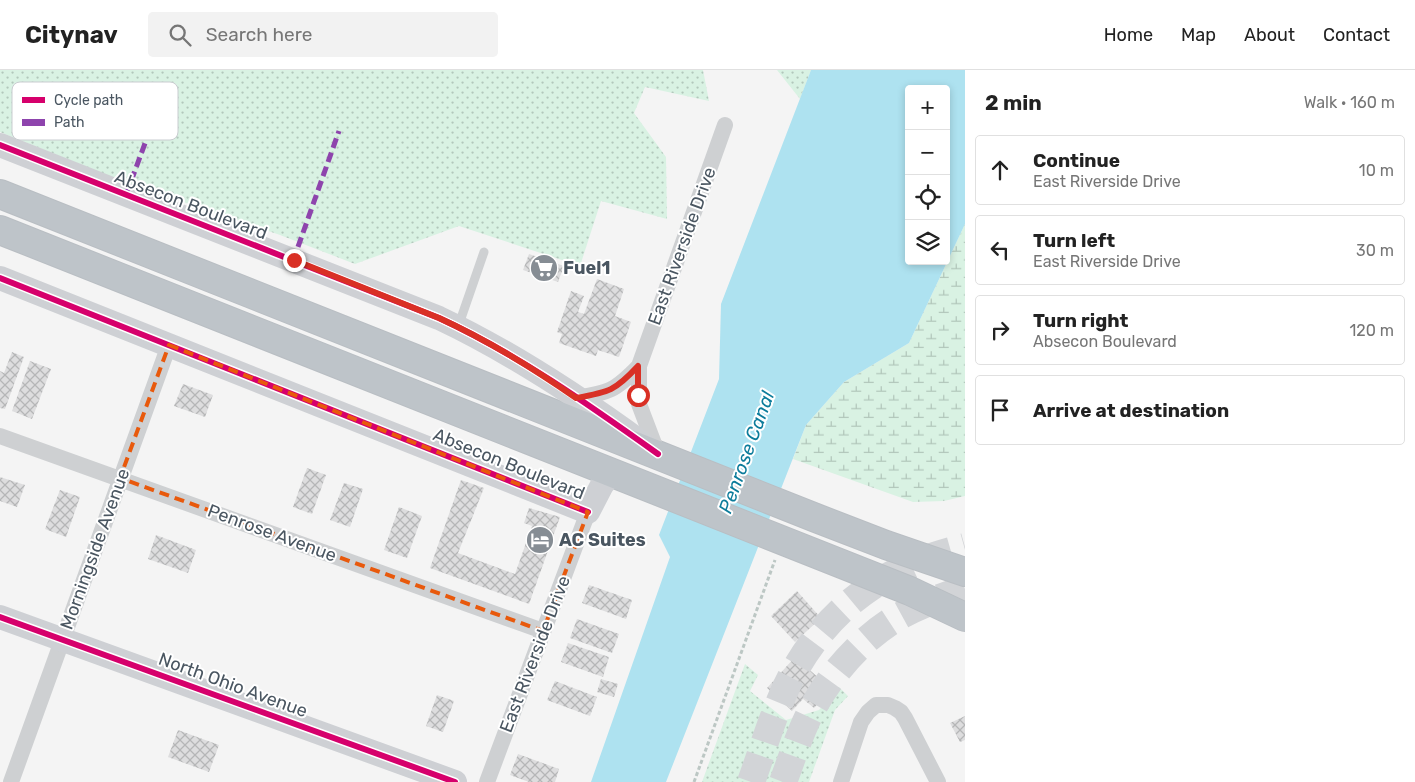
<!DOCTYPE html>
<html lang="en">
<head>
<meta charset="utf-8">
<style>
  :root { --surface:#fff; --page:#f2f2f2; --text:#222; --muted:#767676; --line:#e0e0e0 }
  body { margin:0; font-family:Rubik,sans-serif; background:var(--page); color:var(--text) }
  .controls { position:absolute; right:15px; top:15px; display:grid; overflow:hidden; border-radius:5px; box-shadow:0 2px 8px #0003 }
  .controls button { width:45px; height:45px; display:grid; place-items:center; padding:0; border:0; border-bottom:1px solid var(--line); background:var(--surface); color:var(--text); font:25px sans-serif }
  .stop { position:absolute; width:15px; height:15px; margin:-11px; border:4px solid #d93025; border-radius:50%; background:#fff }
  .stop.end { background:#d93025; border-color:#fff; box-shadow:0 1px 5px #0008 }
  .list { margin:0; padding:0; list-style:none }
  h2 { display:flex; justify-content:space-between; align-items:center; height:65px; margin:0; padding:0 20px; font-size:21px }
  h2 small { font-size:16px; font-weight:400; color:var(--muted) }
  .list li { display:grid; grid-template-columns:32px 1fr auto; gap:15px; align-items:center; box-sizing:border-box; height:70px; margin:0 10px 10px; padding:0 10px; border:1px solid var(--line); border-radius:5px }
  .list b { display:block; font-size:19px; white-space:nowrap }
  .list p { margin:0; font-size:16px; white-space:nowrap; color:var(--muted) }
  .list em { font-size:16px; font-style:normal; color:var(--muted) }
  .icon { flex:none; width:28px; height:28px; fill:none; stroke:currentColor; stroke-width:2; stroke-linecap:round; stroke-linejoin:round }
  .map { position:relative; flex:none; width:965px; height:712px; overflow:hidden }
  header { display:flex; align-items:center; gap:30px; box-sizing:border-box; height:70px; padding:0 25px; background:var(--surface); border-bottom:1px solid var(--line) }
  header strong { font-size:24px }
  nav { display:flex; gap:28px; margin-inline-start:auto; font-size:18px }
  .search { width:350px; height:45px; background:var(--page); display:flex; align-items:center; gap:12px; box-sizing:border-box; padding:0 18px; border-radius:5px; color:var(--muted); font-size:19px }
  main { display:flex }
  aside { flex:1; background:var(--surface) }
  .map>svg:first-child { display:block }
  .grass { fill:url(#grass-dots) }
  .wetland { fill:url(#wetland-marsh) }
  .water { fill:#aee2f0; fill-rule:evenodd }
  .building { fill:url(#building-cross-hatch) }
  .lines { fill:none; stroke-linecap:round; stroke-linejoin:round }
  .highway-tunnel { stroke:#d2d4d7; stroke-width:28; stroke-dasharray:28 14; stroke-linecap:butt }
  .highway-casing { stroke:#b9bec3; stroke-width:30 }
  .path { stroke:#bcc7c4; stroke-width:3; stroke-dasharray:4 2.5; stroke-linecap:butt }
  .lane { stroke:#ced0d2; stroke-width:9 }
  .street { stroke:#ced0d2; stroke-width:16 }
  .secondary { stroke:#ced0d4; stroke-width:24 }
  .highway { stroke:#bec4c9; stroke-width:28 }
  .quiet { stroke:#8e44ad; stroke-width:5; stroke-dasharray:10 5; stroke-linecap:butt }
  .cycleway-casing { stroke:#fff; stroke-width:9 }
  .cycleway { stroke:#d6006c; stroke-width:6 }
  .route { stroke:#d93025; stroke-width:6 }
  .marked { fill:none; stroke:#e8590c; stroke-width:4; stroke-dasharray:10 6; stroke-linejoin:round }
  .labels { text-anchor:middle; stroke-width:4; stroke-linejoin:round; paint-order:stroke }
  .street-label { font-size:18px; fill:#4a5661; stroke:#fff }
  .poi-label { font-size:18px; font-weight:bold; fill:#4a5661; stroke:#fff; text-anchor:start }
  .water-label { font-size:19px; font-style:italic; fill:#0c7c9b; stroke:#fff }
  .key { fill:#fff; stroke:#c9ccd0; stroke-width:1 }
  .key-label { font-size:14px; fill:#4a5661 }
</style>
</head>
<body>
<header>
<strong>Citynav</strong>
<div class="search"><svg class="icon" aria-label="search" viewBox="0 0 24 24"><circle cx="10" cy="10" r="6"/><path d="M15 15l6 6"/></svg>Search here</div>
<nav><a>Home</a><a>Map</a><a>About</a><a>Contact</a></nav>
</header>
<main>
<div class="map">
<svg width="965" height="712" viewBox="0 0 965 712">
  <defs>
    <pattern id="grass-dots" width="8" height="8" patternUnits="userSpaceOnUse" patternTransform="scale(1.25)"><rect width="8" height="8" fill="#d9f2e3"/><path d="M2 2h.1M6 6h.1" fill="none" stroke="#b2c7bb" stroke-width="1.8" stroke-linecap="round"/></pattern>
    <pattern id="wetland-marsh" width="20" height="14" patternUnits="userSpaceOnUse" patternTransform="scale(1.25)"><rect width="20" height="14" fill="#d9f2e3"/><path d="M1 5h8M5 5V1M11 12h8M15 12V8" fill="none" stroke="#b2c7bb"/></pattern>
    <pattern id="building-cross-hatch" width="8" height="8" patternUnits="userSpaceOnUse" patternTransform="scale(1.25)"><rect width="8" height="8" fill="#ddddde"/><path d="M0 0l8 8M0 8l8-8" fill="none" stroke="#b5b6b7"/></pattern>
  </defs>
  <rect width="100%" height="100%" fill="#f4f4f4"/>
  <path class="grass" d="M0,0H703L709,31L645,17L634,43L666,87L667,149L601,131L580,196L459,156L355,194L280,165L119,110L0,62Z
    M777,0H811L800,29Z
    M745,594L758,605L750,621L786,650L819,640L839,617L848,626L835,640L809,712H702Z"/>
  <path class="wetland" d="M965,154V426L944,431L913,432L793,389L806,355L844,312L909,273Z"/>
  <path class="water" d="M811,0H965V154L909,273L844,312L806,355L666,712H591L670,487L659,465L719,309L721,234ZM909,19H946V191H909Z"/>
  <path class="building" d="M529,184L564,196L558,212L523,200Z
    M597,209L624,219L615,246L631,252L619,287L598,280L596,286L559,273L562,264L557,262L571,221L584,226L578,242L584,244Z
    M12,282L24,287L5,339L0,338V301L4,303Z
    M30,291L51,299L32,349L12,341Z
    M183,314L213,325L205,347L174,336Z
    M307,398L326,405L312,444L293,437Z
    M0,407L25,415L17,437L0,431Z
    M461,410L484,418L458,483L515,504L532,456L524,453L529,438L560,447L529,534L430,498Z
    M344,413L363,419L350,457L330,450Z
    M60,420L80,427L66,467L45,459Z
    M399,437L422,446L407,488L384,480Z
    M156,465L196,480L188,503L148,489Z
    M589,515L632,530L626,549L582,533Z
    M797,521L821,548L795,572L771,546Z
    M577,549L619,564L612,583L570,568Z
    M568,573L609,587L603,607L561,592Z
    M795,587L821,610L818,612L829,622L814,638L803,629L792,641L767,618Z
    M601,609L618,614L614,627L597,622Z
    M555,611L597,627L590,646L547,630Z
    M437,625L454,631L443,662L426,656Z
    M965,646V670L960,672L950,653Z
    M178,660L219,675L209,702L168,687Z
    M518,684L559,699L555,712H529L510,705Z"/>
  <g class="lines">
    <path class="highway-tunnel" d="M751,712C762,682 771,651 784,622C809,565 853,520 911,495C928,487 947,482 965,477
      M783,712C793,686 801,658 815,634C834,600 864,567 898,547C919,535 942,527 965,519"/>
    <defs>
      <path id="highway" d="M0,124L816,448L886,475L965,502
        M0,160L910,521L965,547"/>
    </defs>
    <use href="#highway" class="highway-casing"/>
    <path class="path" d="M694,712L775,490"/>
    <path class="lane" d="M458,257L484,182"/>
    <path class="street" d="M576,328C610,322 615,321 639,296
      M0,366L543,561
      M658,384L639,334V296L725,55
      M11,712L169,275
      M487,712L588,442
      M841,712L861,652L868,642L876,635H888L895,638L901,642L905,648L938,712"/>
    <path class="secondary" d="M0,75L439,248C509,281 579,327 642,373
      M0,208L588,442L602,415L611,403
      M0,547L455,712"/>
    <use href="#highway" class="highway"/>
    <path class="quiet" d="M126,125L151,57
      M293,191L339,61"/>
    <defs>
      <path id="cycleway" d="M0,75L439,248C517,284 588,334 658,384
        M0,208L588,442
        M0,547L455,712"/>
    </defs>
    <use href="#cycleway" class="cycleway-casing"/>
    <use href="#cycleway" class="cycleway"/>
  </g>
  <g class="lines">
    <path class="route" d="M294,190L439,248C487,270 533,298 576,328C609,322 615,321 638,296V325"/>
  </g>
  <path class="marked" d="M169,275L588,442L543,561L120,408Z"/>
  <defs>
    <symbol id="supermarket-disc" viewBox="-11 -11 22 22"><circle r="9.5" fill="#868d94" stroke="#fff"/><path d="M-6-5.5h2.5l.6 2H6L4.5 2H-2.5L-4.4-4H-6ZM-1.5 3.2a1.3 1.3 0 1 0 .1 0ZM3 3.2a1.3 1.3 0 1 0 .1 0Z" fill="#fff"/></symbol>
    <symbol id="hotel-disc" viewBox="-11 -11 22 22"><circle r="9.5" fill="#868d94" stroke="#fff"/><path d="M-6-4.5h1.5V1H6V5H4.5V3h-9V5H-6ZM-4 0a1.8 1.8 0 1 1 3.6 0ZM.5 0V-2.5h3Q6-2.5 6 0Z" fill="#fff"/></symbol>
  </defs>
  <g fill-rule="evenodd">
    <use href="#supermarket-disc" x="528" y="182" width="32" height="32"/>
    <use href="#hotel-disc" x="524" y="454" width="32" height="32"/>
  </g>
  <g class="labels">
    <g class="street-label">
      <text transform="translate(191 135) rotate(21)" y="6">Absecon Boulevard</text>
      <text transform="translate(682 176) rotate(-70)" y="6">East Riverside Drive</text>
      <text transform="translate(509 394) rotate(22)" y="6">Absecon Boulevard</text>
      <text transform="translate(272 463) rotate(20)" y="6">Penrose Avenue</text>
      <text transform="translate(95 479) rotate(-70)" y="6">Morningside Avenue</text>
      <text transform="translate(535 584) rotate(-69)" y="6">East Riverside Drive</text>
      <text transform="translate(233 615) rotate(20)" y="6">North Ohio Avenue</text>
    </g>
    <g class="poi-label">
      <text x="563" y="204">Fuel1</text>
      <text x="559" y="476">AC Suites</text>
    </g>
    <g class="water-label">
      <text transform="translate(746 382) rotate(-70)" y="7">Penrose Canal</text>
    </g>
  </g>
  <rect x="12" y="12" width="166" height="58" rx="8" class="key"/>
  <rect x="22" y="27" width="23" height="6" fill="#d6006c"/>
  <rect x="22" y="49" width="23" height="7" fill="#8e44ad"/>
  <g class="key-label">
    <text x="54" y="35">Cycle path</text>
    <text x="54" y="57">Path</text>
  </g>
</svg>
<div class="controls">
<button>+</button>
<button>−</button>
<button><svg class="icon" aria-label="locate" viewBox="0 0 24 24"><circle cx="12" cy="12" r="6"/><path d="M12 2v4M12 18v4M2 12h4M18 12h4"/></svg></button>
<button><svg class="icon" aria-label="layers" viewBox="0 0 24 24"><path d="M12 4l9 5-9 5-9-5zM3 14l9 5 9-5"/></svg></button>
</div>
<div class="stop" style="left:638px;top:325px"></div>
<div class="stop end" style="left:294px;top:190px"></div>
</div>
<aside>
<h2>2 min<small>Walk · 160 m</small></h2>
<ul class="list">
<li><svg class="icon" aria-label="ahead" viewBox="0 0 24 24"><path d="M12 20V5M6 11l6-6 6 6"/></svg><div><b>Continue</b><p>East Riverside Drive</p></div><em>10 m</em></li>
<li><svg class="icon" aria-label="left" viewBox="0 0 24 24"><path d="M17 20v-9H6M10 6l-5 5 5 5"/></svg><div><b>Turn left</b><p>East Riverside Drive</p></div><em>30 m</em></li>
<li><svg class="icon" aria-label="right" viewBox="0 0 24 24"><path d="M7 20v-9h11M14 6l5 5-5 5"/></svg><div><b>Turn right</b><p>Absecon Boulevard</p></div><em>120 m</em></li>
<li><svg class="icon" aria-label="arrive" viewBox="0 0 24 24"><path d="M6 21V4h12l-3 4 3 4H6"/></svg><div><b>Arrive at destination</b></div></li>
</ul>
</aside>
</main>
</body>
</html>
